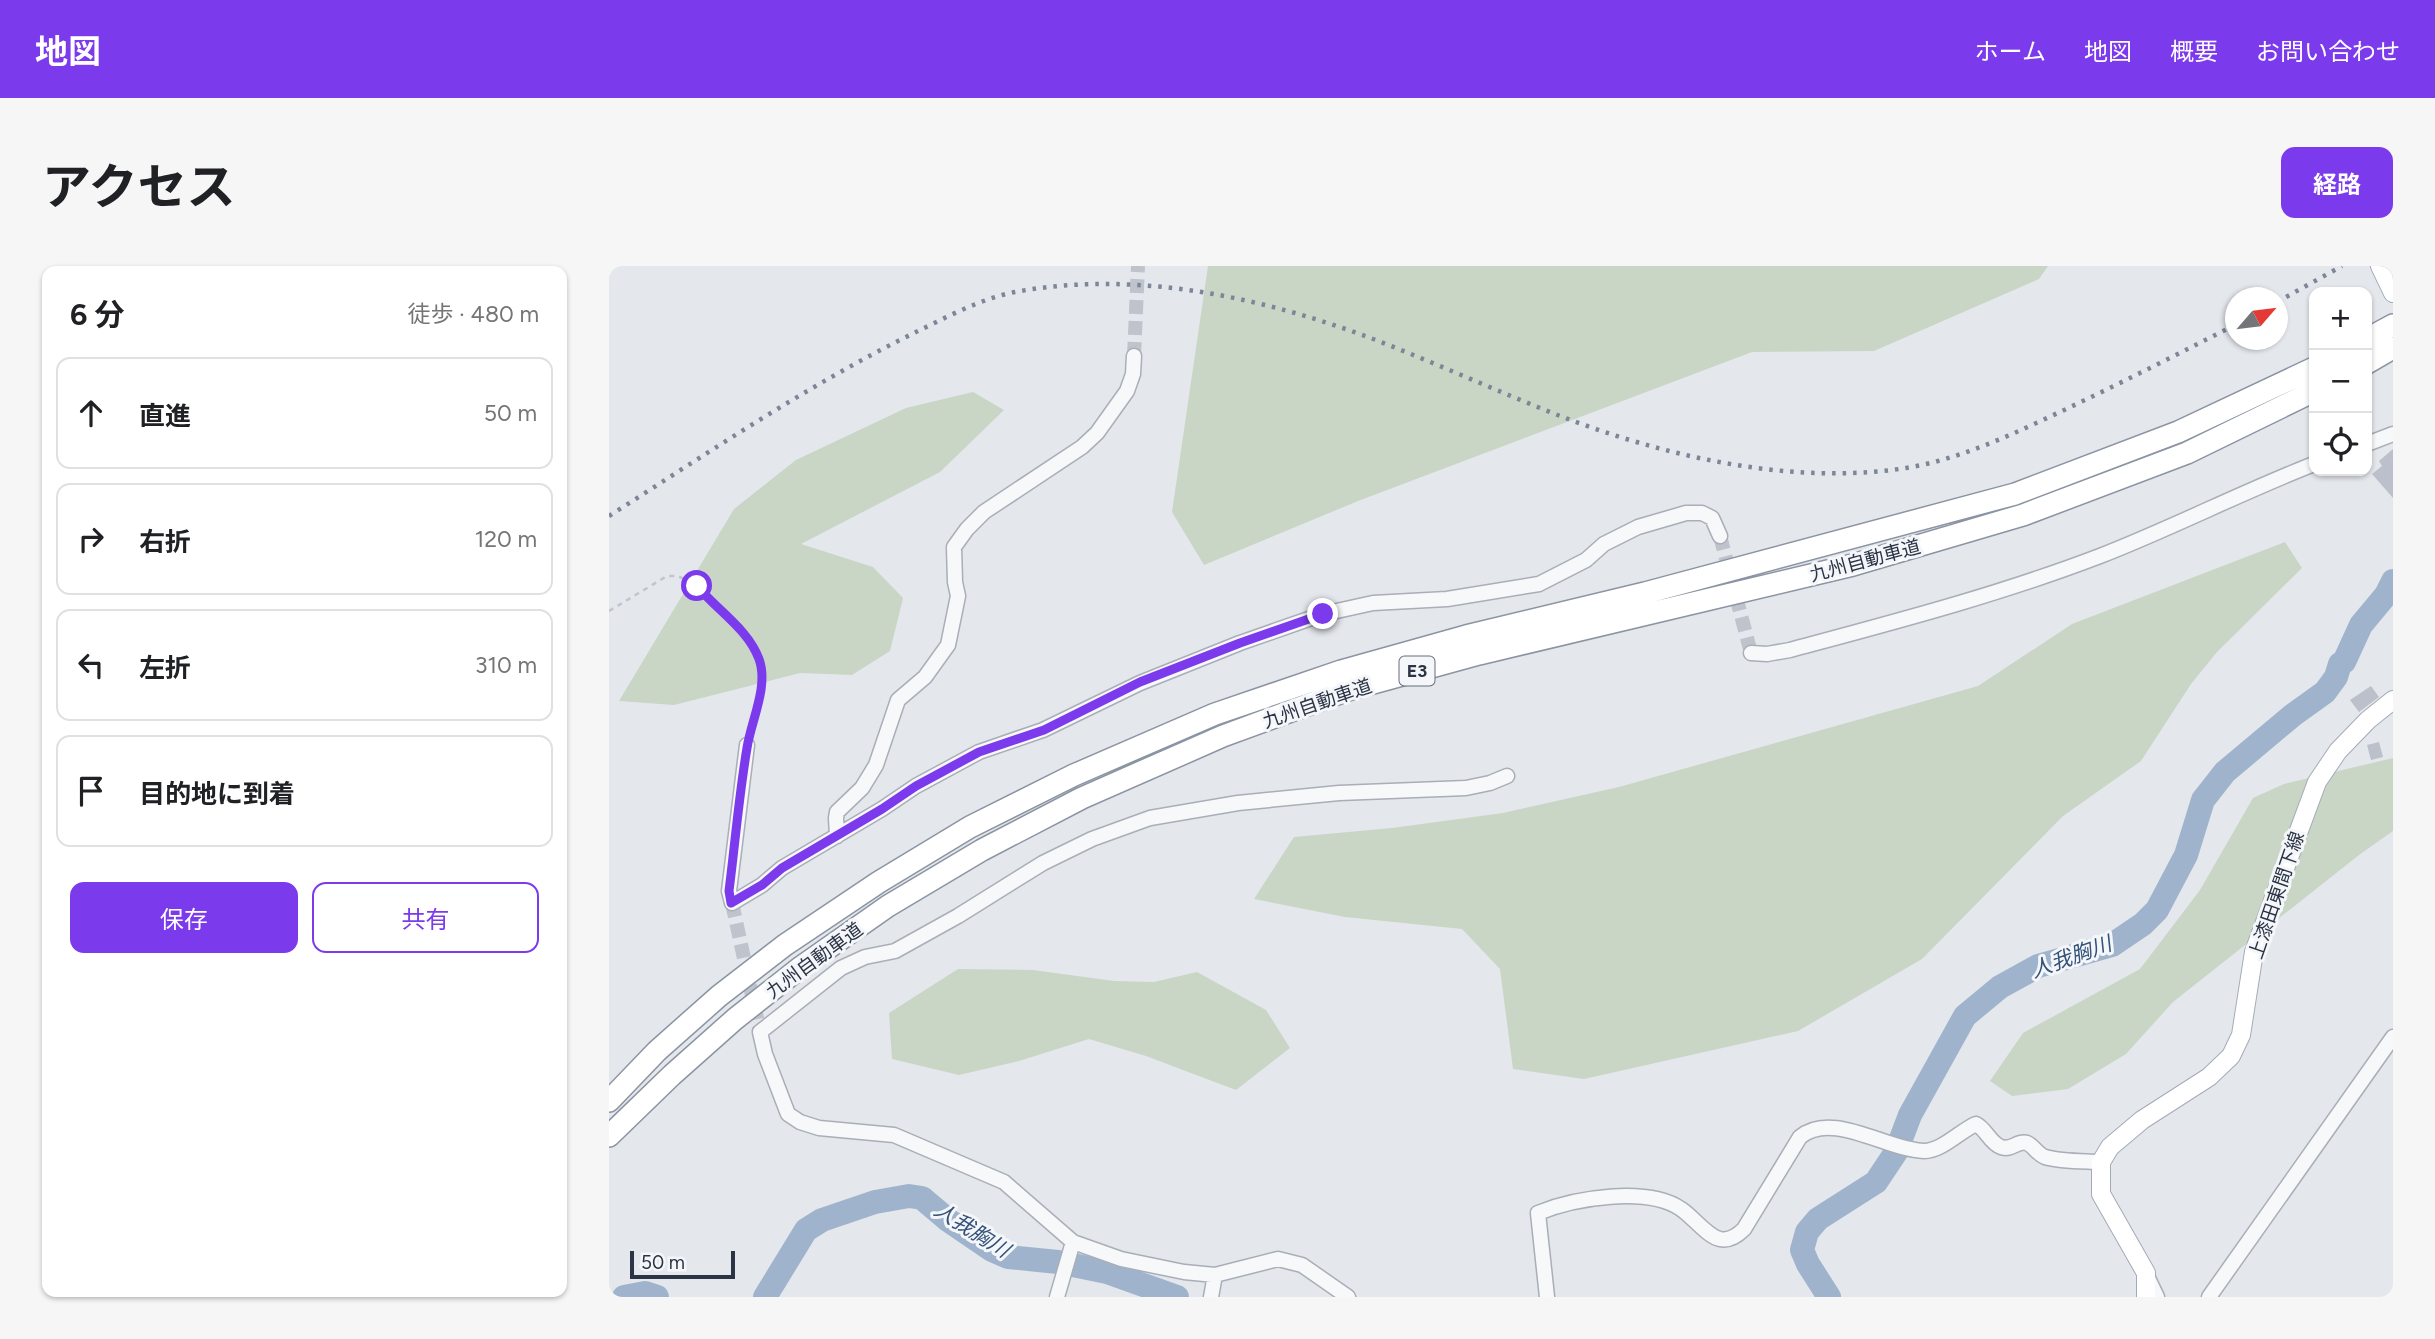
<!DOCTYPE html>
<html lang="ja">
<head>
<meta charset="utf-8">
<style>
  :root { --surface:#fff; --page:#f6f6f6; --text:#202124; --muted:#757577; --line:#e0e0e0; --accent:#7c3aed }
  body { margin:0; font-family:Figtree,"Noto Sans JP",sans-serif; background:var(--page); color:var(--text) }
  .controls { position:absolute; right:21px; top:21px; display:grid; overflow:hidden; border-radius:14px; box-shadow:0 2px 5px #0004 }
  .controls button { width:63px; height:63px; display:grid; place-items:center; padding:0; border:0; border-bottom:2px solid var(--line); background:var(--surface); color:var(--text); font:35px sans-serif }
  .compass { position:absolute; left:1616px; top:21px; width:63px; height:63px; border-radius:50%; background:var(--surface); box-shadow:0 2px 5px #0004; rotate:62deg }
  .scale { position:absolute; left:21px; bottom:18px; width:105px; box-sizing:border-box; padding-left:7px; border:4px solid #2b3445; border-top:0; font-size:19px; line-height:24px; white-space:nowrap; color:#2b3445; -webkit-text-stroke:5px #f4f6f9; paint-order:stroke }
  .stop { position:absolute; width:21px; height:21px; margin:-16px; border:5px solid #7c3aed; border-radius:50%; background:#fff }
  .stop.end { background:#7c3aed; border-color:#fff; box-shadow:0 2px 7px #0008 }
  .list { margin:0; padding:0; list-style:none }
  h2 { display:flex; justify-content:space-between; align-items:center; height:91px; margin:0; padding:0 28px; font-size:30px }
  h2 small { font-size:23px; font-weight:400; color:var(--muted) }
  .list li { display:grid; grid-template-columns:46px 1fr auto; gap:21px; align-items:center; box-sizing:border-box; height:112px; margin:0 14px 14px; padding:0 14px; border:2px solid var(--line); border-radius:14px }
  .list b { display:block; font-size:26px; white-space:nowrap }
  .list em { font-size:23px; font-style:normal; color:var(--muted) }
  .actions { display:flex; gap:14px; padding:21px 28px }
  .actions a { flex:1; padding:16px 0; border:2px solid var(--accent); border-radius:14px; text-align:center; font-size:24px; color:var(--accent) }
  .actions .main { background:var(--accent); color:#fff }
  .icon { flex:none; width:38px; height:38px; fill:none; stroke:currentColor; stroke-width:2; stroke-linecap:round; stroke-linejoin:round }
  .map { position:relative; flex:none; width:1784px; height:1031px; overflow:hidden; border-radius:14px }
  header { display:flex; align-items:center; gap:42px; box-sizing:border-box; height:98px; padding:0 35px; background:var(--accent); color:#fff }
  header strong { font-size:33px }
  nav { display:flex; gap:38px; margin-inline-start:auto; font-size:24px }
  .intro { display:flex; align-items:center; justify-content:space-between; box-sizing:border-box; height:168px; padding:0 42px }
  h1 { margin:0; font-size:49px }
  .button { padding:18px 32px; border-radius:14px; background:var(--accent); color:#fff; font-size:24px; font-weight:700 }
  main { display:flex; gap:42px; padding:0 42px }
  aside { flex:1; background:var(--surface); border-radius:14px; box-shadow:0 2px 5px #0004 }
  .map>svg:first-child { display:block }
  .green { fill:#c9d6c5 }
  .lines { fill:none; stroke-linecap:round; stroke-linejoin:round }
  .river { stroke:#9fb4cc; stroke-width:24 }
  .building { fill:#bbc0ca }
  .minor-tunnel { stroke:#bfc3cb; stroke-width:14; stroke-dasharray:14 7; stroke-linecap:butt }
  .minor-casing { stroke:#a9aeb7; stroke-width:17 }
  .major-casing { stroke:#a3abb8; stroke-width:20 }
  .highway-casing { stroke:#8b94a3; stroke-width:24 }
  .path { stroke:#c2c5cb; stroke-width:2.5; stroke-dasharray:5 5; stroke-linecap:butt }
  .minor { stroke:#f7f8fa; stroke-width:14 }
  .major { stroke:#fff; stroke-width:18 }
  .highway { stroke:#fff; stroke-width:21 }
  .rail { stroke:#7d8696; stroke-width:4.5; stroke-dasharray:3.5 7; stroke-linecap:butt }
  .route { stroke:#7c3aed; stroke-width:9 }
  .labels { text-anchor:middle; stroke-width:6; stroke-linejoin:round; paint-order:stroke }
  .shield { fill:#f4f6f9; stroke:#676e7b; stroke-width:2 }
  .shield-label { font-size:18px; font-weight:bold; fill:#2b3445 }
  .street-label { font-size:19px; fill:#2b3445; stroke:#f4f6f9 }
  .water-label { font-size:21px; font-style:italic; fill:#34527a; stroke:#f4f6f9 }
</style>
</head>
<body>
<header>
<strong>地図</strong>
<nav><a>ホーム</a><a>地図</a><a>概要</a><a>お問い合わせ</a></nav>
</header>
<div class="intro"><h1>アクセス</h1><a class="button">経路</a></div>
<main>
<aside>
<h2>6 分<small>徒歩 · 480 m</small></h2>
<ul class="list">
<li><svg class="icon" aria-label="ahead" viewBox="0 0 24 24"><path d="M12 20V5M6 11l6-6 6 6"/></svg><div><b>直進</b></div><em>50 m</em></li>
<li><svg class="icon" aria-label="right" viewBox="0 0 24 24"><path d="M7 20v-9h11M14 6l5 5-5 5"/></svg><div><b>右折</b></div><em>120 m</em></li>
<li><svg class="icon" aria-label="left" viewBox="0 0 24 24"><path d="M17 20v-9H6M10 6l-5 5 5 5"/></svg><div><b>左折</b></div><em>310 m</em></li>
<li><svg class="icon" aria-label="arrive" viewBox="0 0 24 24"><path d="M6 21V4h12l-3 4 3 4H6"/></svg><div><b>目的地に到着</b></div></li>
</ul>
<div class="actions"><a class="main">保存</a><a>共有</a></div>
</aside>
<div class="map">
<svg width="1784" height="1031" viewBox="0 0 1784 1031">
  <rect width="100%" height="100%" fill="#e4e7ec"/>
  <path class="green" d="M599,0H1439L1430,13L1265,85L1143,86L749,235L595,299L563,246Z
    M364,126L395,144L331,206L192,278L264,301L294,332L281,385L243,409L191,407L65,439L10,435L125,243L187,194L297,142Z
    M1676,276L1693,302L1608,386L1582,418L1532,495L1454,550L1313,693L1189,765L975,813L904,803L891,703L853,663L736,651L645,633L685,571L783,562L894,547L1010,521L1369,420L1463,358Z
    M1784,492V565L1750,589L1564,736L1517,788L1459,823L1403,830L1381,815L1414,767L1531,703L1591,624L1644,532L1675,518Z
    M349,703L424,704L505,715L545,716L588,706L657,744L681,782L627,824L537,790L480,773L410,795L350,809L283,793L280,747Z"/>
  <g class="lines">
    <path class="river" d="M15,1031L36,1027L48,1031
      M156,1031L197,964L213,954L266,936L300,930L313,932L339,954L383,984L399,991L449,996L498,1006L568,1031
      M1220,1031L1199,998L1193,984L1198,966L1209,953L1267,916L1287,886L1301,849L1356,750L1391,721L1429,700L1503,679L1534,658L1548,644L1577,589L1594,534L1616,506L1684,449L1716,426L1727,411L1731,398L1735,396L1752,359L1777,329L1784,315"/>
  </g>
  <path class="building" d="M1784,183V232L1763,208L1773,200L1770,195Z
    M1762,420L1770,431L1750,446L1741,434Z
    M1770,476L1774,491L1762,494L1758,479Z"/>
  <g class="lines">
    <path class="minor-tunnel" d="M525,90L529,0
      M1111,270L1142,387
      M123,637L151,766"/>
    <defs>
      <path id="minor" d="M1758,178L1784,168
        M1142,387L1158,388L1181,384C1285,356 1389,329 1491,290C1563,262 1633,226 1705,198
        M138,479L120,625L123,637L153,619L173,602L273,543L307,520L370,486L434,464L531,417L631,377L714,348L764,337L838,333L930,318L977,294L995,278L1029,261L1077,247H1093L1103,252L1111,270
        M228,570L227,552L228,546L253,522L267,499L289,434L316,411L339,379L349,330L346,316L345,281L358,263L375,246L473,181L488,167L518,125L524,108L525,90
        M1537,1008L1548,1031
        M448,1031L464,976
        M602,1031L606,1009
        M739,1031L693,999L669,993L606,1009L575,1006L512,993L464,976L395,916L285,869L210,862L191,856L179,848L156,788L151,766L232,702L256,691L286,685L349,650L434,597L483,573L541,552L629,537L730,527L857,522L881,517L898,510
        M938,1031L929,947C965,932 1038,920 1072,943C1083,950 1099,971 1111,973C1120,975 1129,969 1135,963L1191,871C1223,844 1278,884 1315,885C1333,885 1351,865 1367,858C1377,863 1381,877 1392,881C1402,885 1409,874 1418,877C1425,880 1428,888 1436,891C1453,896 1475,895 1492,896
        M1600,1031L1784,771"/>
      <path id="major" d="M1771,0L1784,27
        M1537,1031V1007L1492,928V896L1501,881L1533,854L1600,811L1622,790L1632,769L1645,686L1708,516L1729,485L1759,454L1784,434"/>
      <path id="highway" d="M1758,73L1784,59
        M1758,97L1784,82
        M0,835L48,785L110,730L176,679L270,616L361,561L465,509L606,448L732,405L857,370L1036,327L1406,228L1569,166L1705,102
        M0,870L63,809L126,753L192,701L279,640L373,584L473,532L614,470L739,424L870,388L1244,299L1414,249L1578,187L1705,125"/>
    </defs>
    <use href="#minor" class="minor-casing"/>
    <use href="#major" class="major-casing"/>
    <use href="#highway" class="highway-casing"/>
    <path class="path" d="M0,345L58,310H69L88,320L106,341L137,369L151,394V434L142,466"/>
    <use href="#minor" class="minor"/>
    <use href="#major" class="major"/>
    <use href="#highway" class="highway"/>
    <path class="rail" d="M1668,36L1733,0
      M0,250C99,187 196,121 301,69C334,53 370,33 406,26C524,4 648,30 759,71C822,95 883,123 946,148C1053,190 1182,220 1297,202C1352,193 1404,168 1453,145C1512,117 1569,88 1626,59"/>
  </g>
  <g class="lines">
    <path class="route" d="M88,320C108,344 139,363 150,393C160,420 142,455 138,482C130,529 126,578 120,625L122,637L153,619L173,602L273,543L307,520L370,486L435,464L531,416L631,377L714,348"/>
  </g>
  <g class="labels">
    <rect class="shield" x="790.5" y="390.5" width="35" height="29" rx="5"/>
    <g class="shield-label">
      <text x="808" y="411">E3</text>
    </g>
    <g class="street-label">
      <text transform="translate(1256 294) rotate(-15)" y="7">九州自動車道</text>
      <text transform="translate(708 437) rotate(-19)" y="7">九州自動車道</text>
      <text transform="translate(1667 629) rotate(-71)" y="7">上漆田東間下線</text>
      <text transform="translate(205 694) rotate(-36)" y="7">九州自動車道</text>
    </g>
    <g class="water-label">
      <text transform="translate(1462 691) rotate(-20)" y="7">人我胸川</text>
      <text transform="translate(363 964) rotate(32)" y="7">人我胸川</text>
    </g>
  </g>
</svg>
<div class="controls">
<button>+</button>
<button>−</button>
<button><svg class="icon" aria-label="locate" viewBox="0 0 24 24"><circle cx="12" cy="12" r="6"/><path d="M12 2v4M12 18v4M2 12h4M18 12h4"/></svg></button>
</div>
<svg class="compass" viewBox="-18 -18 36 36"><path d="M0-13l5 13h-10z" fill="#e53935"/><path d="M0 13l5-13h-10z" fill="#757577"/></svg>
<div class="scale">50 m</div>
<div class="stop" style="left:88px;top:320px"></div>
<div class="stop end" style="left:714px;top:348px"></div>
</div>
</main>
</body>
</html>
